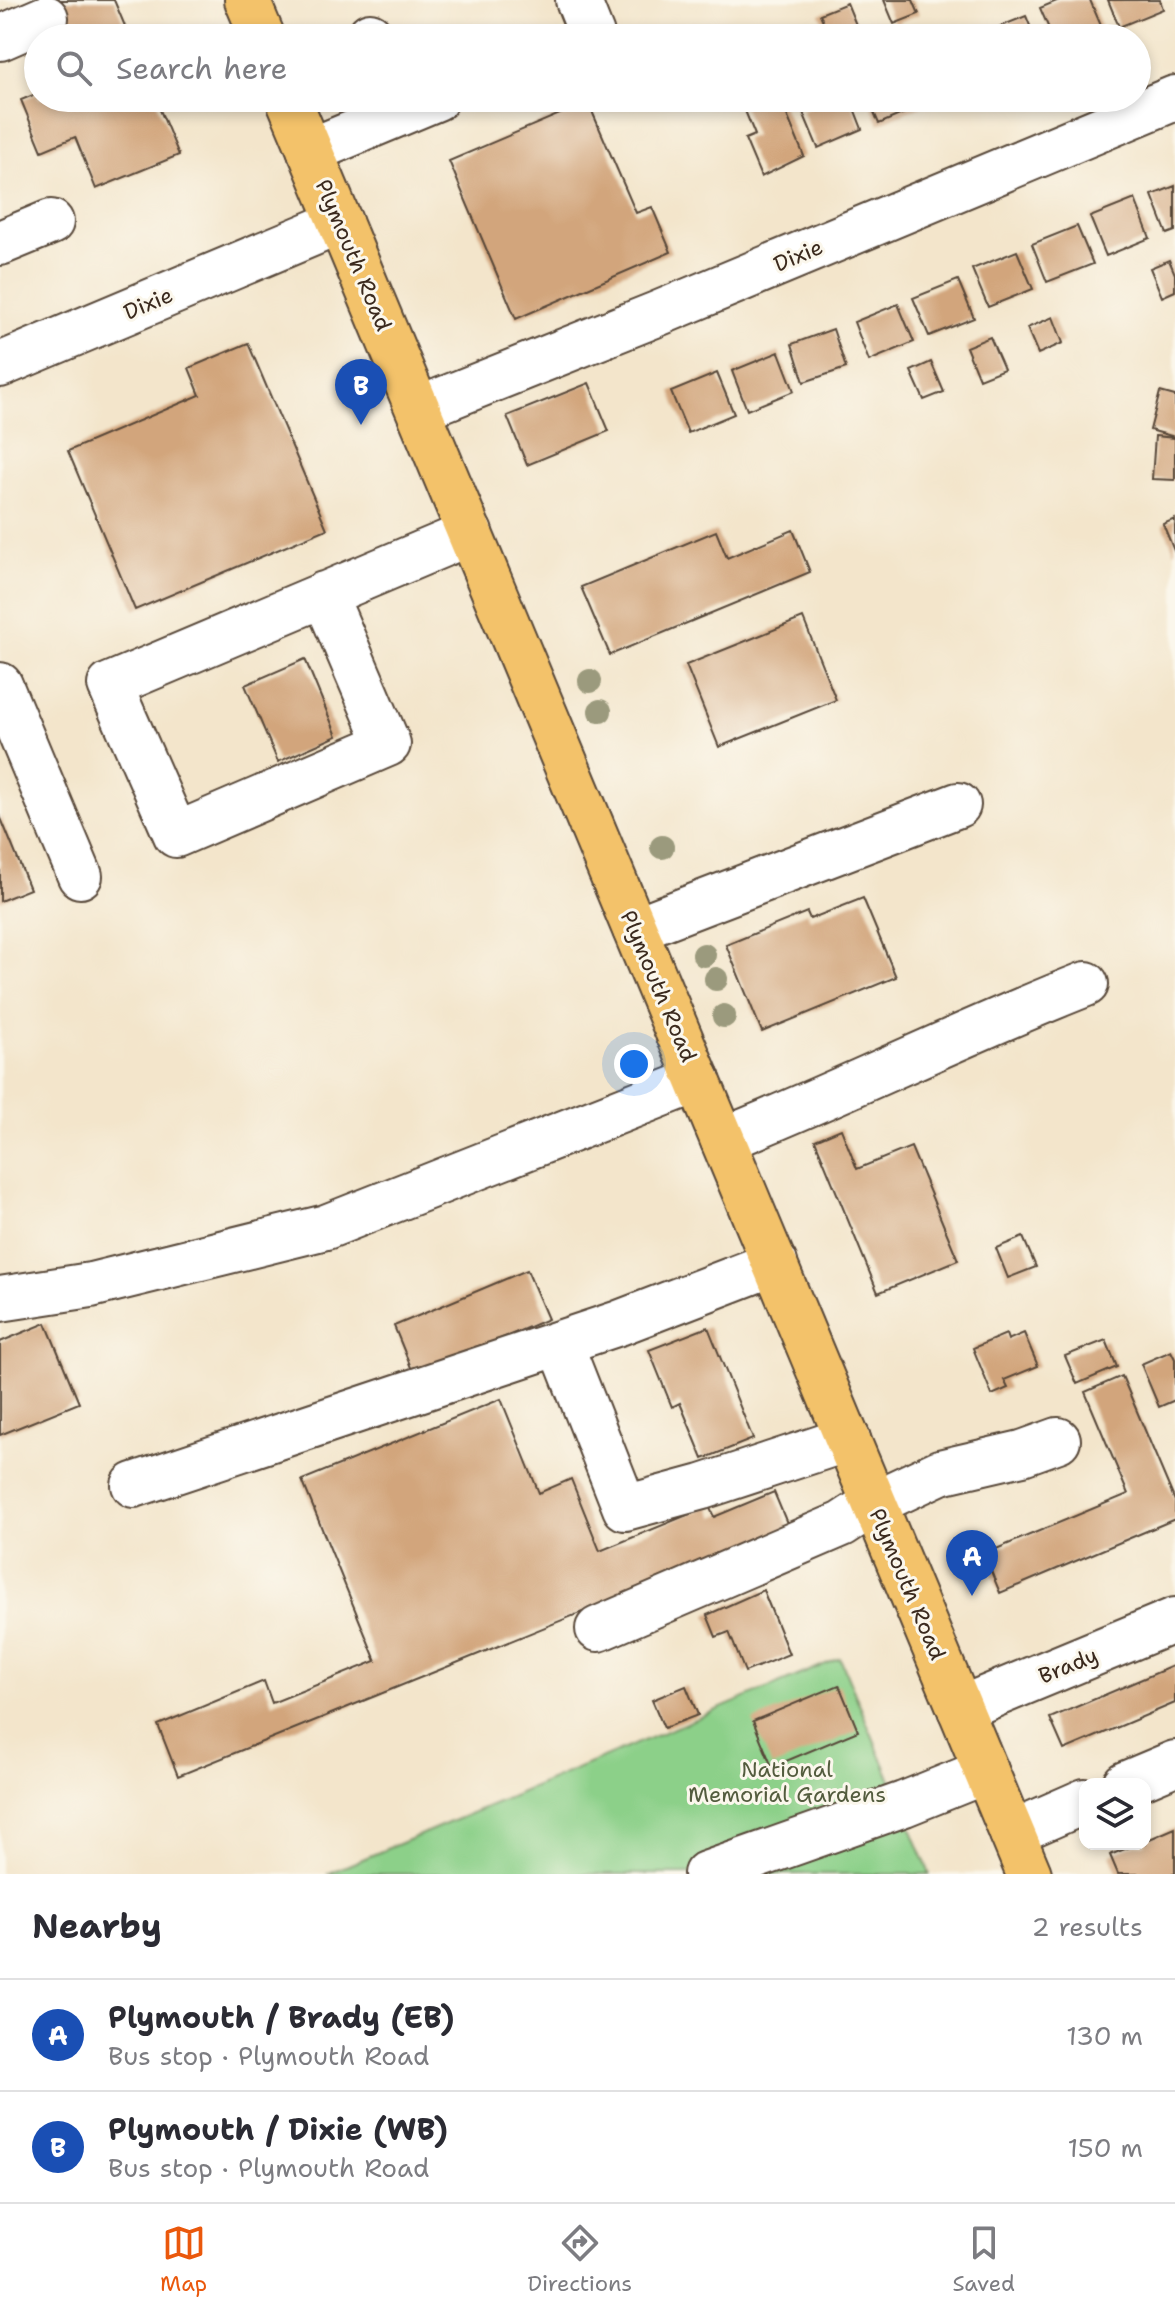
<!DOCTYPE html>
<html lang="en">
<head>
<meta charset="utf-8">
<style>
  :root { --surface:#fff; --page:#f7f7f7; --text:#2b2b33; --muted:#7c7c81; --line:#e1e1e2; --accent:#ea580c }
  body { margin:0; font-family:"Shantell Sans",sans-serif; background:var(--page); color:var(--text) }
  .controls { position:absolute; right:24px; bottom:24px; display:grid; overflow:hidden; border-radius:16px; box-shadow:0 4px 12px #0003 }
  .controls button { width:72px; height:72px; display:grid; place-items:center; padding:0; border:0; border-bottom:2px solid var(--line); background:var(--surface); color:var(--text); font:40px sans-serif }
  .you { position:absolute; left:634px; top:1064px; width:28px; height:28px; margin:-20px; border:6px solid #fff; border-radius:50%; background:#1a73e8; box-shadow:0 0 0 12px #1a73e833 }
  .badge { display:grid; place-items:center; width:52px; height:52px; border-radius:50%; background:var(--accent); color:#fff; font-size:26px; font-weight:700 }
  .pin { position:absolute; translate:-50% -66px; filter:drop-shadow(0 2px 4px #0008) }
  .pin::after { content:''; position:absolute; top:42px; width:28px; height:24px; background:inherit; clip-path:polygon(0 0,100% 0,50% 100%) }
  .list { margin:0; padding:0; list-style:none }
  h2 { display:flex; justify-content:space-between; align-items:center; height:104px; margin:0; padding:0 32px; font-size:34px }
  h2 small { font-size:26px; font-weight:400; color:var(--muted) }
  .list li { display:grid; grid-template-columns:52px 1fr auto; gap:24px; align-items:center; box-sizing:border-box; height:112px; padding:0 32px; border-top:2px solid var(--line) }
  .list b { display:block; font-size:30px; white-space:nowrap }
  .list p { margin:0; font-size:26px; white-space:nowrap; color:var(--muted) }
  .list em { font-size:26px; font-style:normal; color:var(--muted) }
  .icon { flex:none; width:44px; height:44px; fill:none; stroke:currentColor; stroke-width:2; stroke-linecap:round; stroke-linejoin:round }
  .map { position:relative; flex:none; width:1175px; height:1874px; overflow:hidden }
  .search { position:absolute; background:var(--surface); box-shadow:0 4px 12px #0003; left:24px; right:24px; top:24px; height:88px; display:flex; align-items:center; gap:20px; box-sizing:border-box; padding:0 28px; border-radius:44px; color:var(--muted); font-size:30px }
  .sheet { height:328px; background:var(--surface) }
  nav { display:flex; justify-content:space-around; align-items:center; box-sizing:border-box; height:112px; border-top:2px solid var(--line); background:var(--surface); font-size:22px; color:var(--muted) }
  nav a { display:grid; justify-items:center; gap:4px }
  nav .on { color:var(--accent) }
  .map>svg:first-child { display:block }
  .green { fill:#8cd089; stroke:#647d54; stroke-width:2 }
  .building { fill:#d2a57b }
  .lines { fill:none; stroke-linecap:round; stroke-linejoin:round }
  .minor-casing { stroke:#574638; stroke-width:48 }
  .major-casing { stroke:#574638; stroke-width:48 }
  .minor { stroke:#fff; stroke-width:44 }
  .major { stroke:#f3c26a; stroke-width:44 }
  .tree { fill:#9b9a7d }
  .labels { text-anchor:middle; stroke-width:6; stroke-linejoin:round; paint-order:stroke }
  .street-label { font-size:22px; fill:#3b2a1e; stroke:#fbf7ec }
  .park-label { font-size:22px; fill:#535c3e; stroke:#fbf7ec }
</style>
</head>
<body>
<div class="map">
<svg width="1175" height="1874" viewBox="0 0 1175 1874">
  <rect width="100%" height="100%" fill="#fbf7ec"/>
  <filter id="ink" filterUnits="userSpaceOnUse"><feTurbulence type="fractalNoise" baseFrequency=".0125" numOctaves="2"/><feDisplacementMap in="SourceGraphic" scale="16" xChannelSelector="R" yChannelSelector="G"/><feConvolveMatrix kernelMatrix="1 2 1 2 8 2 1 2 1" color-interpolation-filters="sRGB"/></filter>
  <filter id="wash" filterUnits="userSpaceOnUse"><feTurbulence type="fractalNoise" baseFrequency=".006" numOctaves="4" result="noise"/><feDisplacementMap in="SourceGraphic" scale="32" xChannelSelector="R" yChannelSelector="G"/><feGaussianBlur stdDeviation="1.8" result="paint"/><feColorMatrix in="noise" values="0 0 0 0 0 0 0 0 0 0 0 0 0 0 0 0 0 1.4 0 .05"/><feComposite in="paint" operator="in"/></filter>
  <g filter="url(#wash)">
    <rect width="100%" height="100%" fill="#f3e5cb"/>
    <path class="green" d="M840,1658L930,1874H327Z"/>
    <g id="blocks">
      <path class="building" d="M57,0H114L130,38H73Z
        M884,0H913L919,14L894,24Z
        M1059,0H1090L1102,28L1083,38H1053L1040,8Z
        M1108,0H1160L1163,9L1119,27Z
        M847,3L861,37L830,38L820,14Z
        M1026,16L1035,38H983L981,34Z
        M38,93V98H155L179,155L96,189L75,137L42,151L21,100Z
        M763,98H780L804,156L761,177L745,139L755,135L743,106Z
        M830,98H850L862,129L818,148L802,110Z
        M868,98H920L923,105L879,124Z
        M588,102L636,213L652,207L671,252L516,319L449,161Z
        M1175,186V231L1167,234L1152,195Z
        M1135,199L1150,238L1106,256L1090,217Z
        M1077,226L1093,264L1047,282L1032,244Z
        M1017,251L1033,289L988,307L972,269Z
        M1169,260L1175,274V291L1162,297L1150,268Z
        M958,280L974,318L929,336L913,298Z
        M898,304L914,342L869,361L854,322Z
        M1053,317L1063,343L1038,354L1027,328Z
        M833,329L846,368L804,382L792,344Z
        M990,337L1004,369L979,379L966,347Z
        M248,343L327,529L135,610L68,451L200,395L189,368Z
        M779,352L794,391L747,410L732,371Z
        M931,362L944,392L924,400L911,371Z
        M717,373L734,414L688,433L671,392Z
        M589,383L609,431L527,465L507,416Z
        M1160,392L1175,396V437L1150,430Z
        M1155,436L1175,438V480L1152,479Z
        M1175,519V553L1163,524Z
        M793,530L810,572L610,655L581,587L716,531L727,558Z
        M803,618L836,700L719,747L686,665Z
        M305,659L337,736L278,762L245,685Z
        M0,816L30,889L0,901Z
        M863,898L896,977L762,1032L726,945L807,912L810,919Z
        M841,1129L857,1169L911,1147L958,1260L878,1293L815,1140Z
        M1023,1237L1036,1267L1008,1278L996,1248Z
        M527,1270L548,1319L414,1375L394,1326Z
        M46,1323L79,1403L0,1435V1342Z
        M708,1327L753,1439L703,1459L680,1403L672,1407L649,1350Z
        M1024,1333L1038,1366L1004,1380L1008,1388L992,1395L973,1348L1006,1334L1008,1340Z
        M1106,1340L1117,1367L1077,1384L1065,1356Z
        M1171,1351L1175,1359V1400L1159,1407L1141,1364Z
        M1122,1376L1175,1501V1519L1000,1593L984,1554L1128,1494L1085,1392Z
        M501,1399L539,1493L571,1479L600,1551L709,1506L714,1517L774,1492L789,1528L178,1776L158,1725L264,1681L272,1703L376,1661L302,1480Z
        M763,1590L789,1654L745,1672L729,1632L716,1637L707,1615Z
        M1175,1665V1703L1064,1750L1050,1718Z
        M839,1685L858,1731L772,1767L753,1721Z
        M686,1686L698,1715L664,1728L652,1700Z
        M1175,1828V1874H1118L1110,1855L1137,1844H1145V1841Z"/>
    </g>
  </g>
  <g filter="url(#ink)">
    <use href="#blocks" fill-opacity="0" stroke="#574638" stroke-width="2"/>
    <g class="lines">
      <defs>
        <path id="minor" d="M578,0L592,35L585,38
          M370,35L372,38
          M0,38L46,18
          M310,151L437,98
          M0,243L51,222
          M0,365L340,222
          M419,409L657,314L1175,98
          M324,594L388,744L176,835L110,685C230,634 350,583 470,533
          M0,685L80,876
          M635,929L958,805
          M723,1140C846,1091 963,1032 1086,984
          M0,1299L91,1285L326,1227L698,1080
          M560,1343L625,1508L702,1487L848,1439
          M134,1485L619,1323L775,1263
          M598,1629L842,1524L874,1503L940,1472L1022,1453L1058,1440
          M960,1709L1175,1620
          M1125,1784L1175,1763
          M1012,1833L1085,1801
          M706,1874L904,1804L986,1771"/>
        <path id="major" d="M247,0L263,38
          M288,98L1029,1874"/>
      </defs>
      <use href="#minor" class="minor-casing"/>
      <use href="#major" class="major-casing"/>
      <use href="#minor" class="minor"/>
      <use href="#major" class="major"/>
    </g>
    <g class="tree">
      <circle cx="590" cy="681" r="12"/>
      <circle cx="600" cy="711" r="12"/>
      <circle cx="662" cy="847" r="12"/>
      <circle cx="704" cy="955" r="12"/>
      <circle cx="716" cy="979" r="12"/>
      <circle cx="724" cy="1016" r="12"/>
    </g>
  </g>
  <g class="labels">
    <g class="street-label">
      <text transform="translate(354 255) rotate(67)" y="8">Plymouth Road</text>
      <text transform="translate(798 255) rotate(-23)" y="8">Dixie</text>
      <text transform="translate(148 303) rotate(-23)" y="8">Dixie</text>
      <text transform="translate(659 986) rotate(67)" y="8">Plymouth Road</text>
      <text transform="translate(908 1584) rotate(67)" y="8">Plymouth Road</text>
      <text transform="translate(1068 1665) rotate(-22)" y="8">Brady</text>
    </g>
    <g class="park-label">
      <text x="787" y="1777">National<tspan x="787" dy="25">Memorial Gardens</tspan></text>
    </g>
  </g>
</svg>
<div class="controls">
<button><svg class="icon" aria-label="layers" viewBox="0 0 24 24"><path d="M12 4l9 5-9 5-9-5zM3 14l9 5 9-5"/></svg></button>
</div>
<div class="you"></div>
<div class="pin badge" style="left:972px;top:1596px;background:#1a4fb4">A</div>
<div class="pin badge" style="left:361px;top:425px;background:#1a4fb4">B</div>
<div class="search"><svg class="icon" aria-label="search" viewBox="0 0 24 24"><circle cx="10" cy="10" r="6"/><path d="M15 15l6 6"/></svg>Search here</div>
</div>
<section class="sheet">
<h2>Nearby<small>2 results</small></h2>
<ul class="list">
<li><span class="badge" style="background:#1a4fb4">A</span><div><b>Plymouth / Brady (EB)</b><p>Bus stop · Plymouth Road</p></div><em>130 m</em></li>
<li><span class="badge" style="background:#1a4fb4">B</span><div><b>Plymouth / Dixie (WB)</b><p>Bus stop · Plymouth Road</p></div><em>150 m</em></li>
</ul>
</section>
<nav>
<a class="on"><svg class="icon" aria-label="map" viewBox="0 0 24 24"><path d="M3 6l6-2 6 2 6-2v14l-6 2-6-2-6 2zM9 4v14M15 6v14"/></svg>Map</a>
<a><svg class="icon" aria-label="directions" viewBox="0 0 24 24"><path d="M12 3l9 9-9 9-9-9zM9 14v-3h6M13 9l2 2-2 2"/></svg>Directions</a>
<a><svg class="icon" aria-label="saved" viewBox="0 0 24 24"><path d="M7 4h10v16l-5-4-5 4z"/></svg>Saved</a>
</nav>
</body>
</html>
